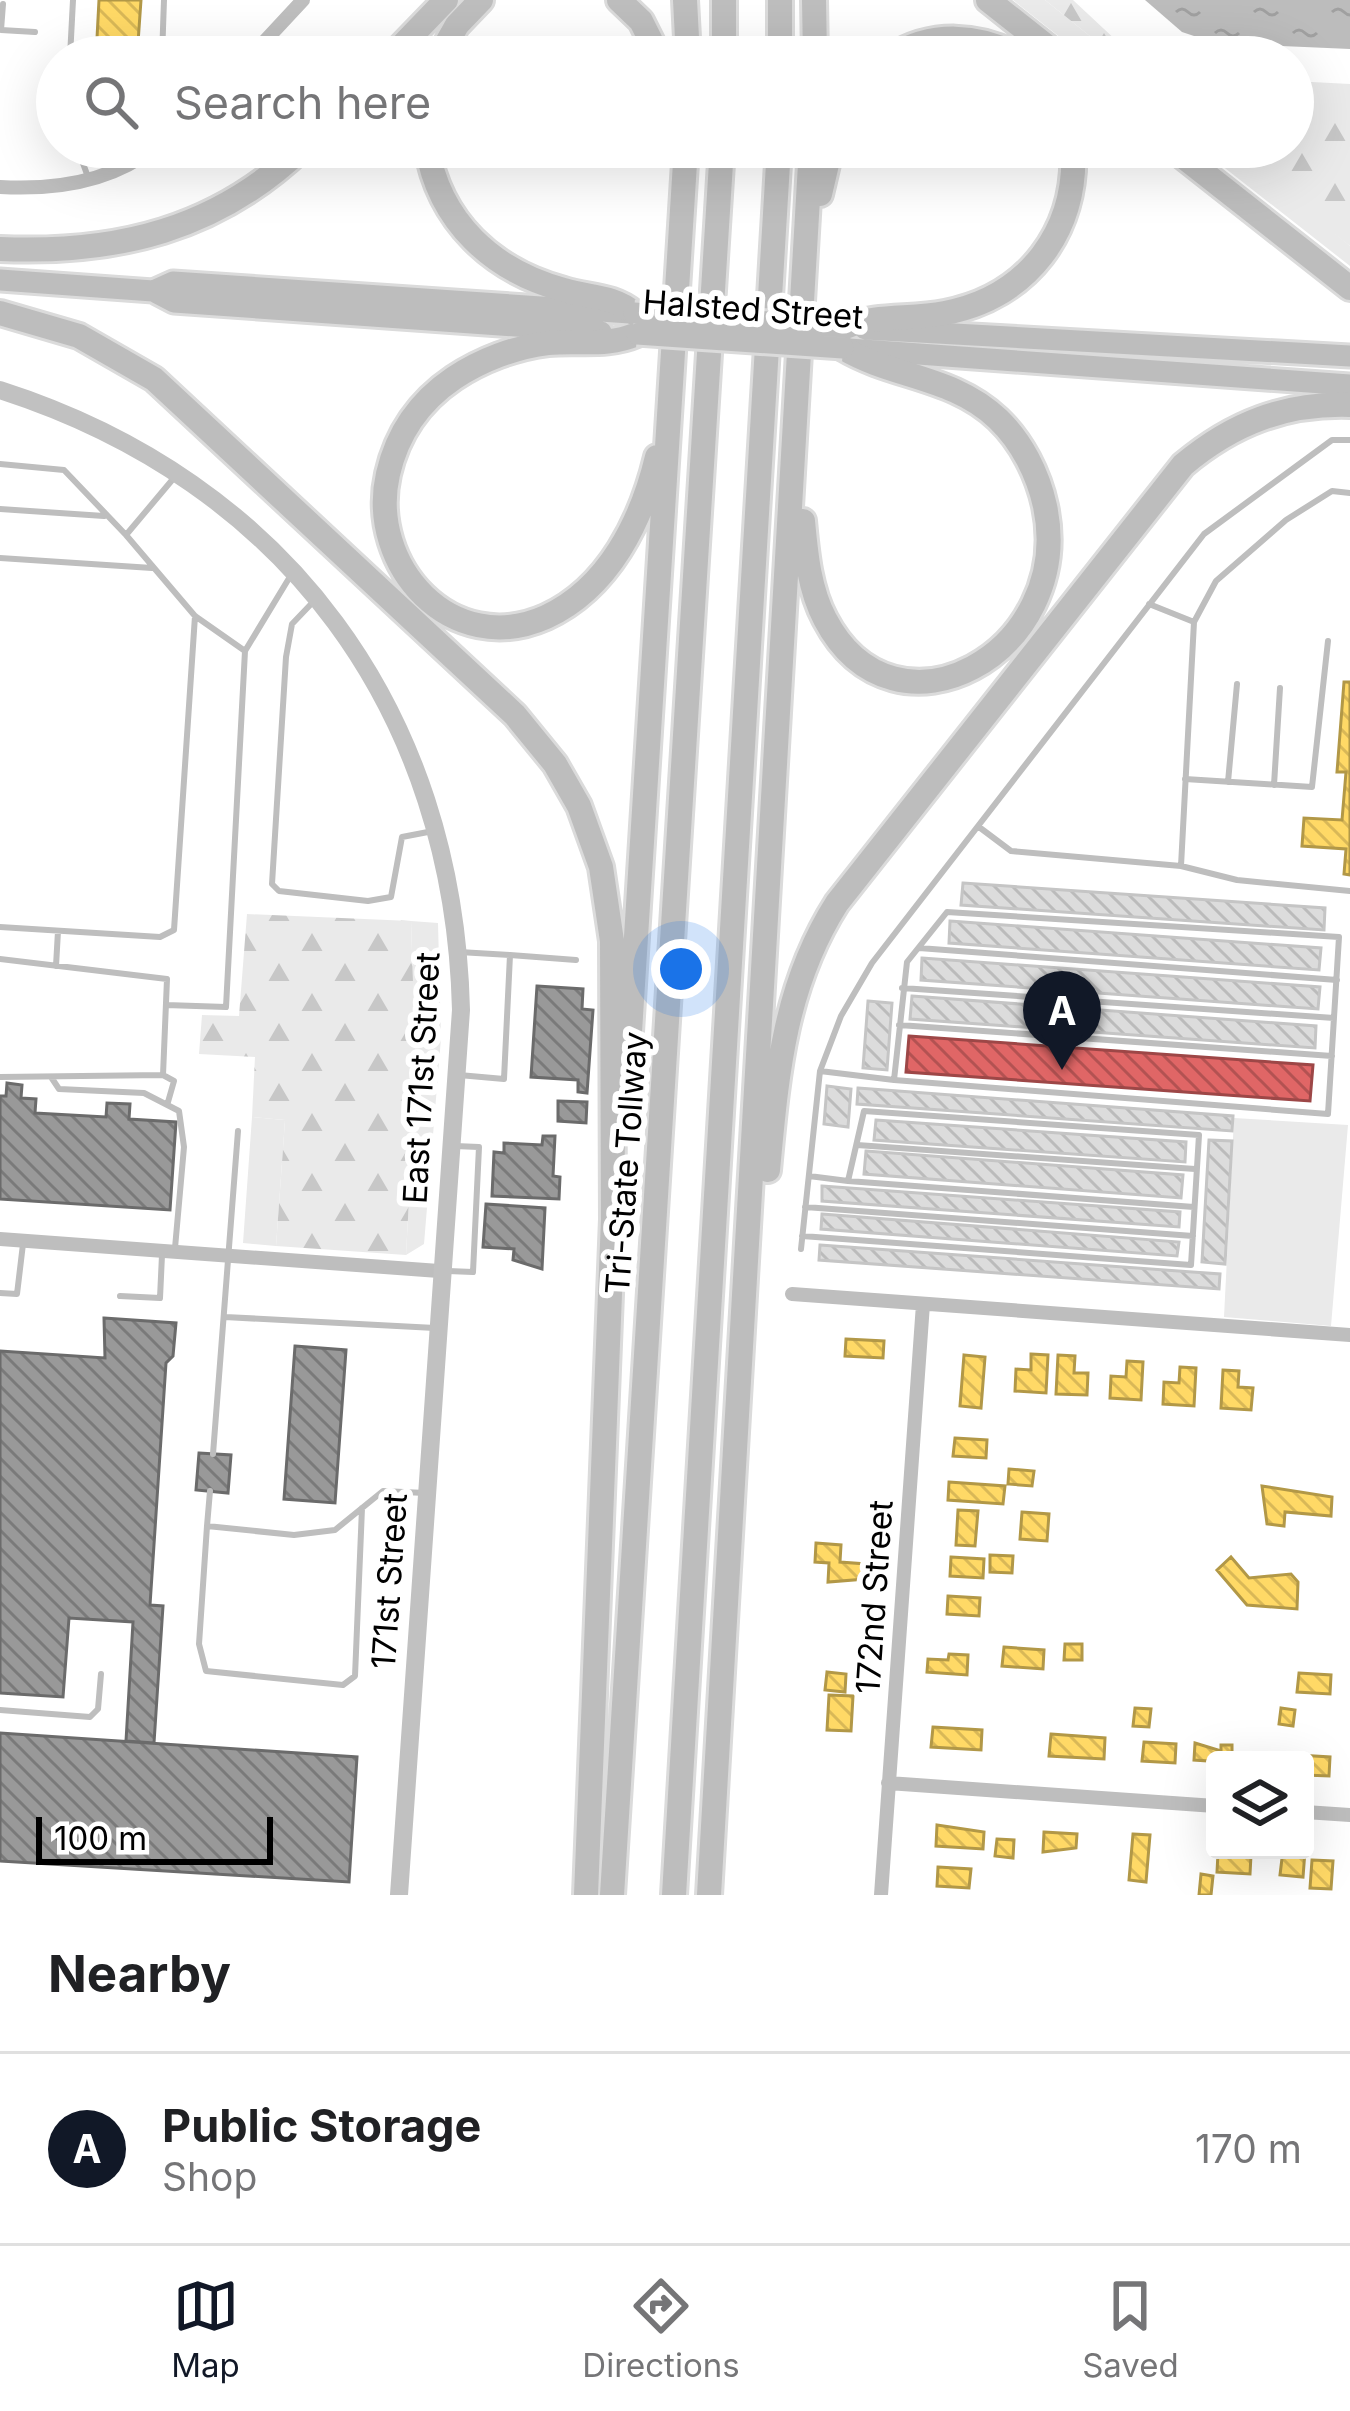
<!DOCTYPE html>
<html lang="en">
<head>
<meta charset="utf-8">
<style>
  :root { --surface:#fff; --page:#f2f2f2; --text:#202124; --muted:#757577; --line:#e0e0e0; --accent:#111827 }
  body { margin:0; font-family:Inter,sans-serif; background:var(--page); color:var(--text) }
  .controls { position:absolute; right:36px; bottom:36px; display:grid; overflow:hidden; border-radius:12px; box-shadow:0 12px 48px #0002 }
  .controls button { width:108px; height:108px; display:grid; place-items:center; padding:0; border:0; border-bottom:3px solid var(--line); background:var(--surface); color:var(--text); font:60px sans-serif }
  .scale { position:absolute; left:36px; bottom:30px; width:237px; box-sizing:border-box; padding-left:12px; border:6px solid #000; border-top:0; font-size:33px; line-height:42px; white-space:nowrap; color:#000; -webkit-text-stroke:9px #fff; paint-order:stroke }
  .you { position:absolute; left:681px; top:969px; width:42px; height:42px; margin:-30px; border:9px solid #fff; border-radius:50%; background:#1a73e8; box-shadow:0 0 0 18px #1a73e833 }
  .badge { display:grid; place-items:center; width:78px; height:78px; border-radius:50%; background:var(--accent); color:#fff; font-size:39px; font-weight:700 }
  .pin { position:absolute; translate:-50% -99px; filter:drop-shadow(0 3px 6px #0008) }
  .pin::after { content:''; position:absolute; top:63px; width:42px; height:36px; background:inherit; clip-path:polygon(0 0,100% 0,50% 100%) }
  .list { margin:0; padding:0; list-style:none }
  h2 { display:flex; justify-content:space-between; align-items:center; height:156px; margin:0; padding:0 48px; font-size:51px }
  h2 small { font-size:39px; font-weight:400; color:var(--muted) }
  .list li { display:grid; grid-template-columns:78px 1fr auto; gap:36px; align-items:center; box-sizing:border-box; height:192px; padding:0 48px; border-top:3px solid var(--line) }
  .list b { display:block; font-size:45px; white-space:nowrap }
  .list p { margin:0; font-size:39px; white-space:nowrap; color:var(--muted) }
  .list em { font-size:39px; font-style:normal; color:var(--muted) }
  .icon { flex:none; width:66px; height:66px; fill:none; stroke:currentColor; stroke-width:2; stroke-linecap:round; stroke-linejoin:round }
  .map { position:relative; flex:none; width:1350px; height:1895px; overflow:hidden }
  .search { position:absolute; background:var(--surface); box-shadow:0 12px 48px #0002; left:36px; right:36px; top:36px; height:132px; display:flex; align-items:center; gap:30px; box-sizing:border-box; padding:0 42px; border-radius:66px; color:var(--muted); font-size:45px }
  .sheet { height:348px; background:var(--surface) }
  nav { display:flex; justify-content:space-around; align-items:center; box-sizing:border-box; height:168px; border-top:3px solid var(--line); background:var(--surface); font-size:33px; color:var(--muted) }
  nav a { display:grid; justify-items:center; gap:6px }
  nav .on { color:var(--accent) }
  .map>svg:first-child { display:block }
  .green { fill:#eaeaea }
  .forest { fill:url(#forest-firs) }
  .water { fill:url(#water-ripples) }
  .homes { fill:url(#homes-back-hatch); stroke:#b29847; stroke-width:3 }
  .shops { fill:url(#shops-back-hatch); stroke:#9d4747; stroke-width:3 }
  .industry { fill:url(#industry-back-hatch); stroke:#6b6b6b; stroke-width:3 }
  .building { fill:url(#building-back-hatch); stroke:#c5c5c5; stroke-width:3 }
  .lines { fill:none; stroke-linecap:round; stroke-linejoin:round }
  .primary-casing { stroke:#dbdbdb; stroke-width:27 }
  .highway-casing { stroke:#dbdbdb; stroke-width:30 }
  .lane { stroke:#bebebe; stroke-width:6 }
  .street { stroke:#bebebe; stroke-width:14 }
  .secondary { stroke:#c1c1c1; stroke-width:18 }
  .primary { stroke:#bdbdbd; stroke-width:21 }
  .highway { stroke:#bdbdbd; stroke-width:24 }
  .primary-bridge-casing { stroke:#dbdbdb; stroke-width:27; stroke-linecap:butt }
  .primary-bridge { stroke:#bdbdbd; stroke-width:21 }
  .labels { text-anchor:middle; stroke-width:12; stroke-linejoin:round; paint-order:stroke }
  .street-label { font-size:33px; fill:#000; stroke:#fff }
</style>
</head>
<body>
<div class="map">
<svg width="1350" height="1895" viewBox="0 0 1350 1895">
  <defs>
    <pattern id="forest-firs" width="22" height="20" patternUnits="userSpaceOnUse" patternTransform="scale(3)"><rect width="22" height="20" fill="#eaeaea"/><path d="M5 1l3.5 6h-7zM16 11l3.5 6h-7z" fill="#c7c7c7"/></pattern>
    <pattern id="water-ripples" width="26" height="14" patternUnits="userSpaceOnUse" patternTransform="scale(3)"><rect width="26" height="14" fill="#bcbcbc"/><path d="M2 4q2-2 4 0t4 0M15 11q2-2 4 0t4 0" fill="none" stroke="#a0a0a0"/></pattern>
    <pattern id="homes-back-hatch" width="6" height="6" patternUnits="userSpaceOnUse" patternTransform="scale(3)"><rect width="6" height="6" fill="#ffd966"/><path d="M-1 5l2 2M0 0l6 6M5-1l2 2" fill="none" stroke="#d9b857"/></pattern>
    <pattern id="shops-back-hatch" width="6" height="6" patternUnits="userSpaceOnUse" patternTransform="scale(3)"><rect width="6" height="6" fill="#e06666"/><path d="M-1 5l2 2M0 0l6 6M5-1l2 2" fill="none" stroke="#b35252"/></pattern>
    <pattern id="industry-back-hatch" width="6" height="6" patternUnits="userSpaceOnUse" patternTransform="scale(3)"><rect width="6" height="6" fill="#999"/><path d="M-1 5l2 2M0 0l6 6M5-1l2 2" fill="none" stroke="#7a7a7a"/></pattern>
    <pattern id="building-back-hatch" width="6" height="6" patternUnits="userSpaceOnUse" patternTransform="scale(3)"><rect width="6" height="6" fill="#dcdcdc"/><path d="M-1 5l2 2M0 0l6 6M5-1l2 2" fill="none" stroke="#bbb"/></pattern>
  </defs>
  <rect width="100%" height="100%" fill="#fff"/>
  <path class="green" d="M1013,0H1045L1116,57H1085Z
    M1198,147C1245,147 1311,215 1350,246V266Z
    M411,921L438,923L441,1038L424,1244L406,1255L416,1072Z
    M252,1117L285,1120L276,1246L243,1243Z
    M1234,1118L1348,1125L1331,1326L1224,1317Z"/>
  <path class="forest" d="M1045,0H1073L1134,57H1116Z
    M1293,81L1350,84V246L1223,147H1293Z
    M247,914L411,921L416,1072L406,1255L276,1246L285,1120L252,1117L255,1057L199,1054L202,1015L239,1016Z"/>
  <path class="water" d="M1145,0H1350V49L1215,43L1182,32Z"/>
  <path class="homes" d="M99,0H141L137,57H96Z
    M1344,682H1350V875L1344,874L1346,849L1302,846L1304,818L1342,820L1346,772H1337Z
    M846,1339L884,1341L883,1358L845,1356Z
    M1031,1354L1048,1355L1046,1393L1015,1391L1016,1369L1031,1370Z
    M964,1355L985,1357L981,1408L960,1406Z
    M1058,1355L1075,1356L1074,1373H1088L1087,1395L1056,1394Z
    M1127,1361L1143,1362L1141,1400L1110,1398L1111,1376L1126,1377Z
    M1180,1367L1196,1368L1194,1406L1163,1404L1164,1382L1179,1383Z
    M1223,1370L1239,1371L1238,1387L1253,1388L1251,1410L1221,1408Z
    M955,1438L987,1440L986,1458L953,1456Z
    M1009,1469L1034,1471L1032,1486L1008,1484Z
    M949,1482L1005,1486L1003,1504L948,1500Z
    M1262,1486L1332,1497L1331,1516L1285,1512L1284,1526L1267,1524Z
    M958,1510L978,1511L975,1546L956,1545Z
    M1022,1512L1049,1514L1047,1541L1020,1539Z
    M816,1543L841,1545L840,1562L866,1564L865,1579L828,1582L829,1563L815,1562Z
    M990,1555L1013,1556L1012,1573L990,1572Z
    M951,1557L984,1559L983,1578L950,1576Z
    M1231,1557L1249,1578L1291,1574L1298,1582L1297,1609L1247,1605L1217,1570Z
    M948,1596L980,1598L979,1616L947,1614Z
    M1065,1644H1082V1660H1064Z
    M1004,1647L1044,1650L1043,1669L1002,1666Z
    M949,1654L968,1655L967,1675L927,1672L928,1659L948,1660Z
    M827,1672L846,1674L845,1692L825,1690Z
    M1299,1673L1331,1675L1330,1694L1297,1692Z
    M829,1695L853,1696L851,1731L827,1730Z
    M1135,1708L1151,1709L1149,1727L1133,1726Z
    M1281,1708L1295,1710L1293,1726L1279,1724Z
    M933,1727L982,1730L981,1750L931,1747Z
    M1051,1734L1105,1738L1104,1759L1049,1756Z
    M1144,1742L1176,1744L1175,1763L1142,1761Z
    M1195,1743L1221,1751V1745H1232V1760H1215V1770L1208,1769V1761L1194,1760Z
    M1298,1755L1330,1757L1329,1776L1305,1775V1760Z
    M937,1825L984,1832L983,1849L936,1846Z
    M1044,1832L1077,1834L1076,1848L1043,1852Z
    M1133,1834L1150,1835L1146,1882L1129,1880Z
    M997,1839L1014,1840L1013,1858L995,1856Z
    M1283,1850L1305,1851L1303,1877L1280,1875Z
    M1218,1853L1251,1855L1250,1874L1217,1872Z
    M1312,1860L1333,1861L1331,1889L1310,1888Z
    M938,1867L971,1869L969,1888L937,1886Z
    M1201,1874L1213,1876L1211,1895H1199Z"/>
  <path class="shops" d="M909,1036L1313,1065L1310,1101L906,1072Z"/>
  <path class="industry" d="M537,986L583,989L582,1009L593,1010L587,1093L578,1092V1080L531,1077Z
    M7,1083L22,1085L21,1098L36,1099L35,1113L106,1117L107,1103L130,1104L129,1119L176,1122L170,1210L0,1199V1096H6Z
    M558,1101L587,1102L586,1123L558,1121Z
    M543,1136H555L553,1176L560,1177L559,1199L492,1196L494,1152L504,1153V1143L542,1145Z
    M486,1204L545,1208L542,1269L513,1260L514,1249L483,1247Z
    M104,1318L176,1323L173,1356L166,1363L150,1605L163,1606L154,1743L126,1741L133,1622L69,1618L63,1697L0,1693V1351L105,1358Z
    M295,1346L346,1350L335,1503L284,1499Z
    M199,1453L231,1455L228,1493L196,1490Z
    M0,1733L357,1757L349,1882L0,1861Z"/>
  <path class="building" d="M963,883L1325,908L1324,930L961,905Z
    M950,921L1321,948L1319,970L949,943Z
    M922,958L1320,987L1318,1009L921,980Z
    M912,996L1316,1026L1315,1048L910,1019Z
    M868,1001L892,1003L887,1070L863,1068Z
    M827,1086L851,1089L848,1127L824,1124Z
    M858,1088L1233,1116L1232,1131L857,1104Z
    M876,1120L1186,1142L1185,1162L874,1140Z
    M1209,1140L1232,1141L1225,1264L1202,1262Z
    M866,1151L1183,1175L1181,1198L864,1174Z
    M822,1186L1180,1212L1179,1227L822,1201Z
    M822,1214L1179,1242L1177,1256L821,1229Z
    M820,1245L1220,1274L1219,1289L819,1260Z"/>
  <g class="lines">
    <defs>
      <path id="primary" d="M0,280L153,291L174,302L601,332
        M153,291L173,282L630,313
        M865,329L1350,356
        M849,349L1350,385"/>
      <path id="highway" d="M619,0L641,21L659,57
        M685,0L688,57
        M724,0V57
        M780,0V57
        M814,0L815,57
        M988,0L1060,57
        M391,57L446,0
        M439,57L457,25L481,0
        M891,57C932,31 979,34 1020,57
        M427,147C439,222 493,271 564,290C590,298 612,295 634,313
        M1171,147L1350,288
        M820,194L831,147
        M0,249C117,254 217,230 303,147
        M0,313L79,336L154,379L515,715L555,764L579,806L601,867L612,941L613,1219L586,1895
        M845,327C878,314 910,320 945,313C1028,297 1078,231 1073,147
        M637,334C607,347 580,340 548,343C515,347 481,360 454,378C420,401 397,434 388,474C367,566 452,659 546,617C609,588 642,520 657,457
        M803,521C806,553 809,589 825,619C895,753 1076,652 1045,506C1038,474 1022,442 998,419C953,376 893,378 843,348
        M627,1079L686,147
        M768,1170C777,1074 784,986 837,903L1183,465C1233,423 1285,403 1350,405
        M612,1895L722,147
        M674,1895L779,147
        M709,1895L811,147"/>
    </defs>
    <use href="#primary" class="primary-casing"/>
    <use href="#highway" class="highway-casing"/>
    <path class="lane" d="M3,4L1,30L35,32
      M70,57L73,0
      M162,57L164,0
      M77,147L88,177
      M0,464L64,470L126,535
      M173,479L126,535L195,616L245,651L291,575
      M0,509L104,516
      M0,558L152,568
      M313,602L292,624L286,657L272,884L279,891L368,901L391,897L402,837L428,832
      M1149,604L1194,622
      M1185,779L1312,787L1328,641
      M1228,782L1237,684
      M1274,785L1280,688
      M979,827L1011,851L1181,866L1237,880L1350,891
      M1181,866L1194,622L1216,581L1286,520L1332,491L1350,493
      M0,927L160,937L174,930L195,616
      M919,948L1337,980
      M510,955L576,960
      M0,959L167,979L163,1075L0,1077
      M56,966L58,931
      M902,988L1334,1018
      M166,1005L226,1007L245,651
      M899,1025L1332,1056
      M820,1071L894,1080L1328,1114L1339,937L947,912L907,962L894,1080
      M163,1075L174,1081L168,1102
      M459,1075L504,1079L510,955L459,952
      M51,1077L59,1089L144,1093L179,1111L184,1147L175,1248
      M857,1145L1195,1169
      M848,1181L1194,1207
      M805,1207L1193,1236
      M802,1236L1191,1265L1199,1135L864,1111L848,1181L809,1176
      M801,1249L820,1071L841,1016L872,963L1204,534L1332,440H1350
      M448,1271L473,1272L479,1147L455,1146
      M0,1293L17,1294L23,1244
      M120,1296L160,1298L162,1255
      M225,1317L435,1328
      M213,1454L238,1131
      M210,1491L207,1526L294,1535L335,1530L383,1491L425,1493
      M207,1526L199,1644L206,1671L343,1685L355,1676L362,1508
      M0,1710L90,1717L98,1709L101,1674"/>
    <path class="street" d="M250,57L303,0
      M0,187C54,190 112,182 155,147
      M0,1239L439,1271
      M792,1294L1350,1335
      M888,1783L1215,1806
      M1305,1812L1350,1815
      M881,1895L923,1304"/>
    <path class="secondary" d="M0,390C287,482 454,712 461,1010L399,1895"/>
    <use href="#primary" class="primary"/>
    <use href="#highway" class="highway"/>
    <defs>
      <path id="primary-bridge" d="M634,313L845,327
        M637,334L843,348"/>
    </defs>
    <use href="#primary-bridge" class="primary-bridge-casing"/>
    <use href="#primary-bridge" class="primary-bridge"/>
  </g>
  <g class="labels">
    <g class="street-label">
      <text transform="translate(753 309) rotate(4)" y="12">Halsted Street</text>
      <text transform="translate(421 1078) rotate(-87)" y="12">East 171st Street</text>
      <text transform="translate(626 1163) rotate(-86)" y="12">Tri-State Tollway</text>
      <text transform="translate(389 1581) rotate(-86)" y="12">171st Street</text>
      <text transform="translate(874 1597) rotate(-86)" y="12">172nd Street</text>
    </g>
  </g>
</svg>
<div class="controls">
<button><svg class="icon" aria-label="layers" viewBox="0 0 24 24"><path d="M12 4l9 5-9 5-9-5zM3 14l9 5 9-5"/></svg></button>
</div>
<div class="scale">100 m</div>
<div class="you"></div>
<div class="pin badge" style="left:1062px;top:1070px">A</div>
<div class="search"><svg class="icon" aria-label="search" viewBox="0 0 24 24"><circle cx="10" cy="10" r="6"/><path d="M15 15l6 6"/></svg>Search here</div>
</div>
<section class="sheet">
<h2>Nearby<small></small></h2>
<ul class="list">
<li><span class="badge">A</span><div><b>Public Storage</b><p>Shop</p></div><em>170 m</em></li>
</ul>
</section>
<nav>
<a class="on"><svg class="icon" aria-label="map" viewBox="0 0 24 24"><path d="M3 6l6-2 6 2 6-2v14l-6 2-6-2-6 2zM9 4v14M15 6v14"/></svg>Map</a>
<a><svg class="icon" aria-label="directions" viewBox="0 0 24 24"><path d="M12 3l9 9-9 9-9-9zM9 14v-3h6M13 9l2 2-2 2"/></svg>Directions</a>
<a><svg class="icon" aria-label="saved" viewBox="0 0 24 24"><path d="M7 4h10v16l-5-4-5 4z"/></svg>Saved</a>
</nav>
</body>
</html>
